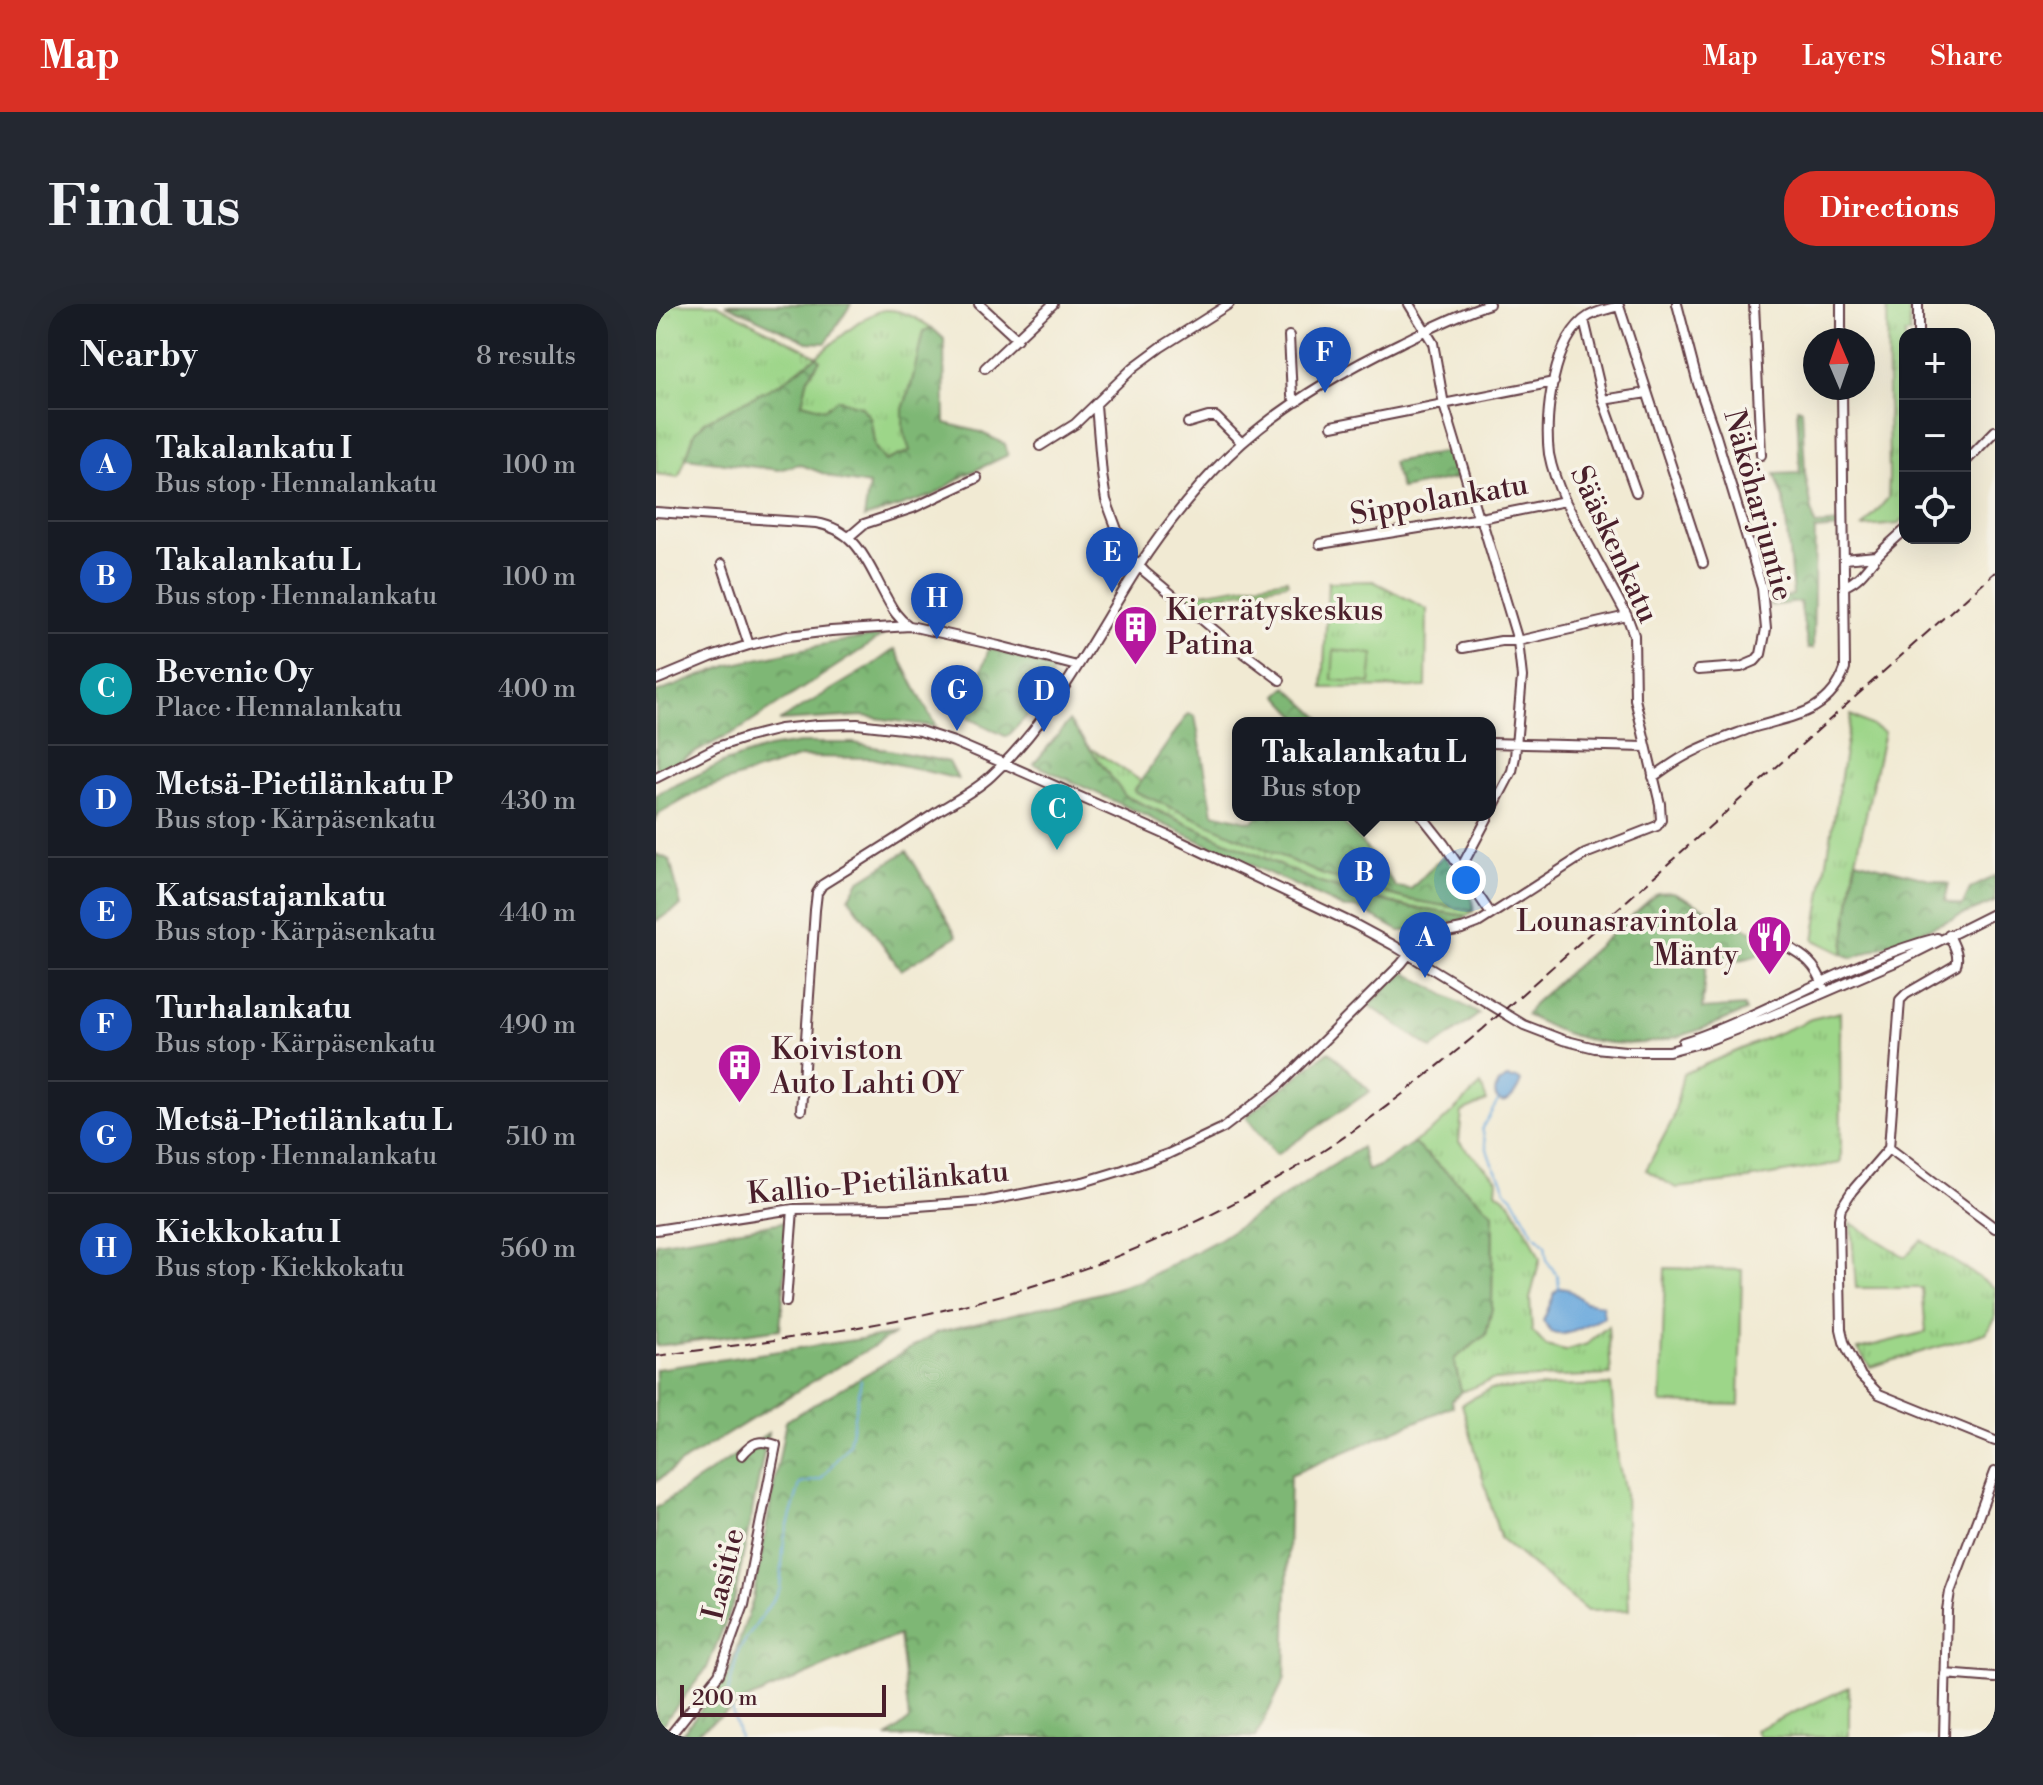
<!DOCTYPE html>
<html lang="en">
<head>
<meta charset="utf-8">
<style>
  :root { --surface:#171b24; --page:#242831; --text:#f1f3f6; --muted:#9ea1a6; --line:#363941; --accent:#d93025 }
  body { margin:0; font-family:"Libre Bodoni",serif; background:var(--page); color:var(--text) }
  .controls { position:absolute; right:24px; top:24px; display:grid; overflow:hidden; border-radius:16px; box-shadow:0 8px 32px #0002 }
  .controls button { width:72px; height:72px; display:grid; place-items:center; padding:0; border:0; border-bottom:2px solid var(--line); background:var(--surface); color:var(--text); font:40px sans-serif }
  .compass { position:absolute; left:1147px; top:24px; width:72px; height:72px; border-radius:50%; background:var(--surface); box-shadow:0 8px 32px #0002; rotate:358deg }
  .scale { position:absolute; left:24px; bottom:20px; width:206px; box-sizing:border-box; padding-left:8px; border:4px solid #4a1f2b; border-top:0; font-size:22px; line-height:28px; white-space:nowrap; color:#4a1f2b; -webkit-text-stroke:6px #f7f3e8; paint-order:stroke }
  .you { position:absolute; left:810px; top:576px; width:28px; height:28px; margin:-20px; border:6px solid #fff; border-radius:50%; background:#1a73e8; box-shadow:0 0 0 12px #1a73e833 }
  .badge { display:grid; place-items:center; width:52px; height:52px; border-radius:50%; background:var(--accent); color:#fff; font-size:26px; font-weight:700 }
  .pin { position:absolute; translate:-50% -66px; filter:drop-shadow(0 2px 4px #0008) }
  .pin::after { content:''; position:absolute; top:42px; width:28px; height:24px; background:inherit; clip-path:polygon(0 0,100% 0,50% 100%) }
  .popup { position:absolute; left:576px; top:413px; width:264px; height:104px; box-sizing:border-box; display:grid; place-content:center; border-radius:16px; background:var(--surface); filter:drop-shadow(0 2px 6px #0005); font-size:26px; white-space:nowrap; color:var(--muted) }
  .popup b { font-size:30px; color:var(--text) }
  .popup::after { content:''; position:absolute; left:50%; top:100%; margin-left:-16px; border:16px solid transparent; border-top-color:var(--surface) }
  .list { margin:0; padding:0; list-style:none }
  h2 { display:flex; justify-content:space-between; align-items:center; height:104px; margin:0; padding:0 32px; font-size:34px }
  h2 small { font-size:26px; font-weight:400; color:var(--muted) }
  .list li { display:grid; grid-template-columns:52px 1fr auto; gap:24px; align-items:center; box-sizing:border-box; height:112px; padding:0 32px; border-top:2px solid var(--line) }
  .list b { display:block; font-size:30px; white-space:nowrap }
  .list p { margin:0; font-size:26px; white-space:nowrap; color:var(--muted) }
  .list em { font-size:26px; font-style:normal; color:var(--muted) }
  .icon { flex:none; width:44px; height:44px; fill:none; stroke:currentColor; stroke-width:2; stroke-linecap:round; stroke-linejoin:round }
  .map { position:relative; flex:none; width:1339px; height:1433px; overflow:hidden; border-radius:32px }
  header { display:flex; align-items:center; gap:48px; box-sizing:border-box; height:112px; padding:0 40px; background:var(--accent); color:#fff }
  header strong { font-size:38px }
  nav { display:flex; gap:44px; margin-inline-start:auto; font-size:28px }
  .intro { display:flex; align-items:center; justify-content:space-between; box-sizing:border-box; height:192px; padding:0 48px }
  h1 { margin:0; font-size:56px }
  .button { padding:20px 36px; border-radius:32px; background:var(--accent); color:#fff; font-size:28px; font-weight:700 }
  main { display:flex; gap:48px; padding:0 48px }
  aside { flex:1; background:var(--surface); border-radius:32px; box-shadow:0 8px 32px #0002 }
  .map>svg:first-child { display:block }
  .grass { fill:url(#grass-tufts); stroke:#747a5a; stroke-width:2 }
  .forest { fill:url(#forest-crowns); stroke:#646b50; stroke-width:2 }
  .pitch { fill:#9dd689; stroke:#747a5a; stroke-width:2 }
  .water { fill:#6ba9dd; stroke:#5a6484; stroke-width:2 }
  .lines { fill:none; stroke-linecap:round; stroke-linejoin:round }
  .stream { stroke:#6ba9dd; stroke-width:2 }
  .minor-casing { stroke:#633d44; stroke-width:12 }
  .minor { stroke:#fff; stroke-width:8 }
  .rail { stroke:#4a1f2b; stroke-width:2; stroke-dasharray:12 6; stroke-linecap:butt }
  .labels { text-anchor:middle; stroke-width:7; stroke-linejoin:round; paint-order:stroke }
  .street-label { font-size:30px; fill:#4a1f2b; stroke:#f7f3e8 }
  .poi-label { font-size:30px; fill:#4a1f2b; stroke:#f7f3e8; text-anchor:start }
</style>
</head>
<body>
<header>
<strong>Map</strong>
<nav><a>Map</a><a>Layers</a><a>Share</a></nav>
</header>
<div class="intro"><h1>Find us</h1><a class="button">Directions</a></div>
<main>
<aside>
<h2>Nearby<small>8 results</small></h2>
<ul class="list">
<li><span class="badge" style="background:#1a4fb4">A</span><div><b>Takalankatu I</b><p>Bus stop · Hennalankatu</p></div><em>100 m</em></li>
<li><span class="badge" style="background:#1a4fb4">B</span><div><b>Takalankatu L</b><p>Bus stop · Hennalankatu</p></div><em>100 m</em></li>
<li><span class="badge" style="background:#0f9aa8">C</span><div><b>Bevenic Oy</b><p>Place · Hennalankatu</p></div><em>400 m</em></li>
<li><span class="badge" style="background:#1a4fb4">D</span><div><b>Metsä-Pietilänkatu P</b><p>Bus stop · Kärpäsenkatu</p></div><em>430 m</em></li>
<li><span class="badge" style="background:#1a4fb4">E</span><div><b>Katsastajankatu</b><p>Bus stop · Kärpäsenkatu</p></div><em>440 m</em></li>
<li><span class="badge" style="background:#1a4fb4">F</span><div><b>Turhalankatu</b><p>Bus stop · Kärpäsenkatu</p></div><em>490 m</em></li>
<li><span class="badge" style="background:#1a4fb4">G</span><div><b>Metsä-Pietilänkatu L</b><p>Bus stop · Hennalankatu</p></div><em>510 m</em></li>
<li><span class="badge" style="background:#1a4fb4">H</span><div><b>Kiekkokatu I</b><p>Bus stop · Kiekkokatu</p></div><em>560 m</em></li>
</ul>
</aside>
<div class="map">
<svg width="1339" height="1433" viewBox="0 0 1339 1433">
  <defs>
    <pattern id="grass-tufts" width="24" height="20" patternUnits="userSpaceOnUse" patternTransform="scale(2)"><rect width="24" height="20" fill="#9dd689"/><path d="M3 7l-1-3M5 7V3M7 7l1-3M15 17l-1-3M17 17v-4M19 17l1-3" fill="none" stroke="#89b776"/></pattern>
    <pattern id="forest-crowns" width="20" height="18" patternUnits="userSpaceOnUse" patternTransform="scale(2)"><rect width="20" height="18" fill="#7eb775"/><path d="M2 6a3 3 0 1 1 6 0M12 15a3 3 0 1 1 6 0" fill="none" stroke="#699460"/></pattern>
  </defs>
  <rect width="100%" height="100%" fill="#f7f3e8"/>
  <filter id="ink" filterUnits="userSpaceOnUse"><feTurbulence type="fractalNoise" baseFrequency=".0125" numOctaves="2"/><feDisplacementMap in="SourceGraphic" scale="16" xChannelSelector="R" yChannelSelector="G"/><feConvolveMatrix kernelMatrix="1 2 1 2 8 2 1 2 1" color-interpolation-filters="sRGB"/></filter>
  <filter id="wash" filterUnits="userSpaceOnUse"><feTurbulence type="fractalNoise" baseFrequency=".006" numOctaves="4" result="noise"/><feDisplacementMap in="SourceGraphic" scale="32" xChannelSelector="R" yChannelSelector="G"/><feGaussianBlur stdDeviation="1.8" result="paint"/><feColorMatrix in="noise" values="0 0 0 0 0 0 0 0 0 0 0 0 0 0 0 0 0 1.4 0 .05"/><feComposite in="paint" operator="in"/></filter>
  <g filter="url(#wash)">
    <rect width="100%" height="100%" fill="#f1ead3"/>
    <path class="grass" d="M0,0H61L161,52C176,41 211,7 229,6C246,5 262,15 276,24L267,28C263,44 260,62 256,78C247,111 242,113 255,147L229,157L219,143L214,113L169,106L146,99L152,74L164,56L161,53L123,80L39,128L23,173L0,170Z
      M1231,0H1253L1254,30H1249V214L1243,220L1207,223L1232,194L1233,173Z
      M631,275L632,279L548,294V302H545L530,289L535,287L540,290Z
      M717,277L771,305L770,383L667,384L672,278Z
      M1195,411L1228,428L1200,556L1187,650L1158,636Z
      M431,442L485,477L478,486L665,570L750,595L817,607L811,612L749,602L664,579L469,492Z
      M1184,708L1185,859L1075,878L1020,884L990,866L1017,815L1027,770L1155,715Z
      M825,781L831,797L806,808L803,838L841,875L840,887L854,898L876,936L884,955L874,995L876,1027L890,1042L909,1047L931,1040L952,1022L955,1071L836,1076L805,1088L798,1055L830,1031L836,1004L837,909L757,839L783,821Z
      M1195,919L1249,953L1265,936L1339,984V1015L1330,1029L1214,1063L1202,1045L1270,1028L1266,984H1200Z
      M955,1081L962,1158L969,1188L973,1306L931,1307L844,1234L806,1100L834,1085Z
      M1193,1383V1433H1103L1099,1426Z"/>
    <path class="forest" d="M70,0H195L170,39L151,38Z
      M276,24L288,35L289,119L324,128L349,140L352,151L309,171L278,191L208,214L213,181L184,176L143,160L123,166L30,154L39,128L50,117L123,80L161,52L164,56L152,74L146,99L169,105L181,95L205,102L214,113L219,143L229,157L254,147L247,126V105L256,78L267,27Z
      M1141,104L1146,105L1149,169L1159,221L1185,219V224L1159,226L1157,345H1152L1144,298L1114,302L1113,296L1137,291L1128,196L1119,170L1144,169Z
      M793,147L802,174L745,185L736,158Z
      M228,331L86,424L0,469V389L74,361L175,339Z
      M333,344L397,365L391,391L351,433L311,413Z
      M239,345L280,423L207,412L123,417L215,362Z
      M631,383L670,419H648L622,391Z
      M532,410L539,412L557,509L596,518L603,511H681L718,553L740,583L755,585L788,551C799,567 820,588 817,607L750,595L665,570L478,487Z
      M413,417L470,493L664,579L750,603L811,612L807,616L753,627H743L702,604H688L378,460Z
      M143,439H198L293,458L302,475L216,454L145,453L47,485L3,510L0,515V491L5,488L69,458L112,444Z
      M251,547L301,632L245,666L193,594L203,577Z
      M0,550L14,556L25,602L0,617Z
      M1200,556L1293,580L1289,597L1306,602L1314,585L1339,572V598L1197,654L1187,650Z
      M1017,588L1105,632L1103,638L1112,644C1097,658 1069,658 1050,658L1046,705L1088,702L1090,707C1026,734 980,753 909,729C896,725 883,717 870,711L877,700L1001,589Z
      M747,667L823,710L776,745L713,701Z
      M673,747L714,787L620,851L590,813Z
      M757,839L837,909L836,1004L830,1031L798,1055L805,1088L795,1096L797,1102L634,1171L629,1374L600,1433H232L253,1416L243,1331L84,1399L34,1433H23L72,1371L97,1295L130,1117L282,1028L444,989L484,977L560,937L705,843L711,867L723,862Z
      M134,917L124,1025L0,1042V939Z
      M239,1030L159,1076L25,1159L0,1178V1065Z
      M112,1129L78,1297L51,1364L0,1428V1204Z"/>
    <path class="pitch" d="M678,346L717,350L714,379L676,376Z
      M1009,964L1086,966L1083,1101L1005,1099Z"/>
    <path class="water" d="M851,774L858,775L861,774L865,777C850,818 824,787 851,774Z
      M903,984L912,985L929,998L946,1001L948,1013C936,1019 908,1036 895,1028C893,1026 889,1020 887,1017L897,993V990Z"/>
    <g class="lines">
      <path class="stream" d="M842,797L826,824C829,837 831,851 838,863C844,874 847,872 849,886L857,893L877,929L889,941L891,957L902,972L903,984
        M75,1403L72,1388L83,1346L124,1285L128,1235L144,1180L165,1175L193,1140L205,1076
        M76,1407L83,1433"/>
    </g>
  </g>
  <g filter="url(#ink)">
    <g class="lines">
      <defs>
        <path id="minor" d="M323,0L361,35
          M753,0L777,39L788,101L821,210L825,214L862,337L866,373L859,453L856,467L834,509
          M1021,0L1042,80L1060,132L1106,284L1110,325L1105,350L1099,357L1085,363L1042,366
          M1098,0L1105,151
          M1185,0V36
          M963,2L1047,259
          M928,16L947,96L980,188
          M1262,30V0
          M633,32L636,92L641,98
          M329,64L397,0
          M947,96L991,89
          M440,101L446,171L450,196L469,247L489,268L568,334L624,376
          M532,119L552,113H560L586,139
          M676,122L898,78
          M384,142L419,120L478,63L505,43L573,0
          M1309,158L1339,127
          M0,208L160,219C202,226 211,259 230,293C236,304 241,314 253,322
          M194,232L208,220L257,204L321,174
          M664,240L825,214L909,197
          M1188,255L1220,252
          M66,260L93,341
          M1189,282C1206,275 1212,261 1224,249C1232,241 1241,233 1249,226
          M807,344L845,337H862L971,312
          M0,376L55,353L93,341L132,332L175,327L254,322L343,342L421,362
          M834,439L990,443
          M997,473C1007,466 1018,458 1029,452C1048,441 1072,433 1093,425C1133,412 1173,411 1189,365L1186,84
          M0,474L61,443L92,433L124,425L162,421L201,420L264,427L298,438L347,459L513,532L700,621L737,641L868,721L907,736L939,744L969,747H1013L1051,737L1112,713L1251,653L1339,609
          M765,511L788,540L835,610
          M805,564L833,511
          M1293,631C1297,640 1304,651 1300,661L1250,690L1244,696L1233,844L1196,887L1185,904L1183,915L1185,1025L1188,1038L1205,1072L1223,1090L1339,1137
          M1124,638C1146,651 1159,657 1168,683
          M1027,738C1049,732 1070,722 1091,713C1152,686 1217,650 1281,634
          M145,806L159,606L161,589L166,581C206,556 245,532 284,506C301,496 320,486 335,472C397,415 436,336 481,265C508,223 549,172 586,139C632,98 688,66 744,39C773,25 802,10 833,0
          M1233,844L1339,924
          M0,926L137,905L235,904L330,897L427,878L467,866L512,850L567,824L622,782L745,660L762,639L771,632L806,625L822,619L929,550L1001,522L1005,516L1004,500L979,395L978,331L971,312L909,197C902,182 896,166 893,150C888,112 897,34 933,12C942,7 953,5 963,2L962,0
          M130,998L137,905
          M1289,1370L1339,1374
          M13,1433L63,1370L88,1301L120,1141C103,1135 97,1138 86,1151
          M1288,1433L1291,1306L1294,1288L1339,1168"/>
      </defs>
      <use href="#minor" class="minor-casing"/>
      <use href="#minor" class="minor"/>
      <path class="rail" d="M0,1052C104,1038 210,1026 312,1000C436,969 559,917 667,847C724,810 775,768 827,725L1339,268"/>
    </g>
  </g>
  <defs>
    <symbol id="building-pin" viewBox="-11 -11 22 30"><path d="M0 17L-7.5 6A9.5 9.5 0 1 1 7.5 6Z" fill="#b5179e" stroke="#f7f3e8"/><path d="M-4-6H4V6H1V3H-1V6H-4ZM-2.5-4.3h1.7v1.8h-1.7ZM.8-4.3h1.7v1.8H.8ZM-2.5-1h1.7V.8h-1.7ZM.8-1h1.7V.8H.8Z" fill="#fff"/></symbol>
    <symbol id="restaurant-pin" viewBox="-11 -11 22 30"><path d="M0 17L-7.5 6A9.5 9.5 0 1 1 7.5 6Z" fill="#b5179e" stroke="#f7f3e8"/><path d="M-5-6h1v4h1v-4h1v4h1v-4h1v5L-1.5 .5V6h-2V.5L-5-1ZM5-6V6H3V1.5H1.5Q1.5-4 5-6Z" fill="#fff"/></symbol>
  </defs>
  <g fill-rule="evenodd">
    <use href="#building-pin" x="454" y="298" width="51" height="69"/>
    <use href="#restaurant-pin" x="1088" y="608" width="51" height="69"/>
    <use href="#building-pin" x="58" y="736" width="51" height="69"/>
  </g>
  <g class="labels">
    <g class="street-label">
      <text transform="translate(783 195) rotate(-10)" y="10">Sippolankatu</text>
      <text transform="translate(1103 201) rotate(75)" y="10">Näköharjuntie</text>
      <text transform="translate(959 240) rotate(65)" y="10">Sääskenkatu</text>
      <text transform="translate(222 878) rotate(-5)" y="10">Kallio-Pietilänkatu</text>
      <text transform="translate(67 1270) rotate(-76)" y="10">Lasitie</text>
    </g>
    <g class="poi-label">
      <text x="510" y="316">Kierrätyskeskus<tspan x="510" dy="34">Patina</tspan></text>
      <text x="1082" y="627" text-anchor="end">Lounasravintola<tspan x="1082" dy="34">Mänty</tspan></text>
      <text x="115" y="755">Koiviston<tspan x="115" dy="34">Auto Lahti OY</tspan></text>
    </g>
  </g>
</svg>
<div class="controls">
<button>+</button>
<button>−</button>
<button><svg class="icon" aria-label="locate" viewBox="0 0 24 24"><circle cx="12" cy="12" r="6"/><path d="M12 2v4M12 18v4M2 12h4M18 12h4"/></svg></button>
</div>
<svg class="compass" viewBox="-18 -18 36 36"><path d="M0-13l5 13h-10z" fill="#e53935"/><path d="M0 13l5-13h-10z" fill="#9ea1a6"/></svg>
<div class="scale">200 m</div>
<div class="you"></div>
<div class="pin badge" style="left:769px;top:674px;background:#1a4fb4">A</div>
<div class="pin badge" style="left:708px;top:609px;background:#1a4fb4">B</div>
<div class="popup"><b>Takalankatu L</b>Bus stop</div>
<div class="pin badge" style="left:401px;top:546px;background:#0f9aa8">C</div>
<div class="pin badge" style="left:388px;top:428px;background:#1a4fb4">D</div>
<div class="pin badge" style="left:456px;top:289px;background:#1a4fb4">E</div>
<div class="pin badge" style="left:669px;top:89px;background:#1a4fb4">F</div>
<div class="pin badge" style="left:301px;top:427px;background:#1a4fb4">G</div>
<div class="pin badge" style="left:281px;top:335px;background:#1a4fb4">H</div>
</div>
</main>
</body>
</html>
